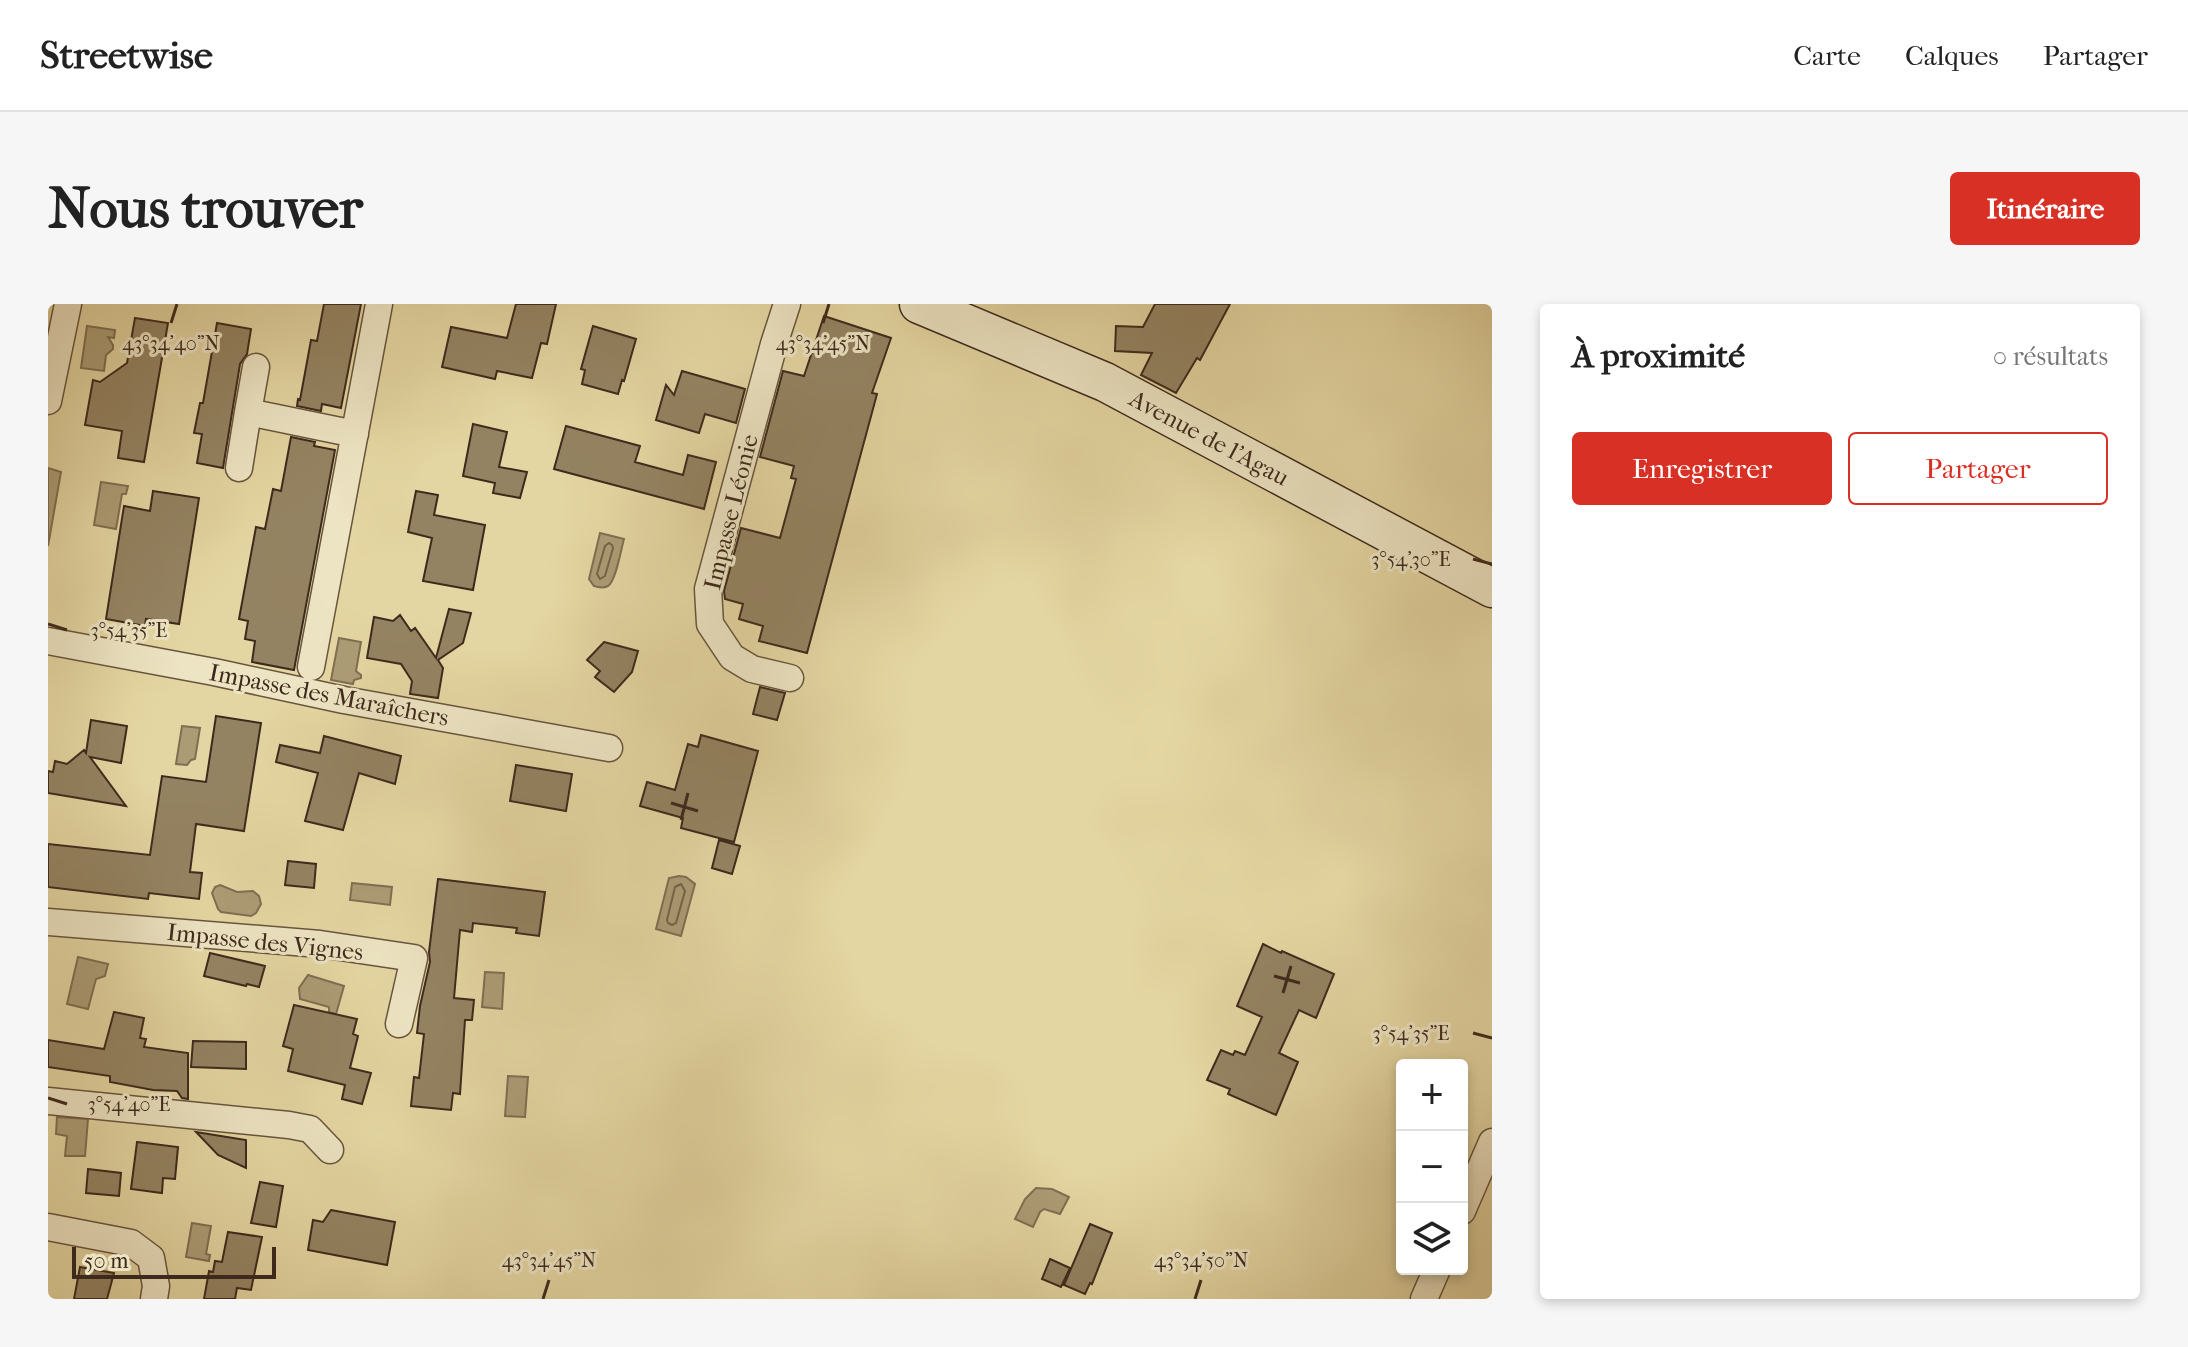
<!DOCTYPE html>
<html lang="fr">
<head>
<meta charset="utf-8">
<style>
  :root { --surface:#fff; --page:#f6f6f6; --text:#222; --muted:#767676; --line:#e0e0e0; --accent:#d93025 }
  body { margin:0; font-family:"IM FELL French Canon",serif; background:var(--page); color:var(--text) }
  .controls { position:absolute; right:24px; bottom:24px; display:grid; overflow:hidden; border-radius:8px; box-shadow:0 4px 12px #0003 }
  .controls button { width:72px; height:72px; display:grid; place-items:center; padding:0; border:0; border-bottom:2px solid var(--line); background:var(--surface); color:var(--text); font:40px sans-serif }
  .scale { position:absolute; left:24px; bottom:20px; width:204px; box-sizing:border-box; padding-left:8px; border:4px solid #3e2a1d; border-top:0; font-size:22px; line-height:28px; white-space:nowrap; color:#3e2a1d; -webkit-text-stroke:6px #ede4c3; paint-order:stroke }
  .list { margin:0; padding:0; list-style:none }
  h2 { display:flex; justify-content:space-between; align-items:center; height:104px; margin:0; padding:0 32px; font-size:34px }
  h2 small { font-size:26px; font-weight:400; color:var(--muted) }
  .actions { display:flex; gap:16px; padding:24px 32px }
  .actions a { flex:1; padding:18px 0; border:2px solid var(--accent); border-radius:8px; text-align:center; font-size:28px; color:var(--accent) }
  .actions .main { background:var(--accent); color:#fff }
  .icon { flex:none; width:44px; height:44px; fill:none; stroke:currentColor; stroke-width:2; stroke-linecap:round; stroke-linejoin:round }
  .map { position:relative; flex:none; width:1444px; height:995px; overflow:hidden; border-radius:8px }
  header { display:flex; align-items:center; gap:48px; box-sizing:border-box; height:112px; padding:0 40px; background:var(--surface); border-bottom:2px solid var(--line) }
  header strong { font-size:38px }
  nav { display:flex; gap:44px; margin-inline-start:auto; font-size:28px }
  .intro { display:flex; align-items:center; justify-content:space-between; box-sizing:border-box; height:192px; padding:0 48px }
  h1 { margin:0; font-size:56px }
  .button { padding:20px 36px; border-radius:8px; background:var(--accent); color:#fff; font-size:28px; font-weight:700 }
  main { display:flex; gap:48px; padding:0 48px }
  aside { flex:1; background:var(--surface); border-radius:8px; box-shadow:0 4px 12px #0003 }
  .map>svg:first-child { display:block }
  .water { fill:#ac9c75; stroke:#806e52; stroke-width:2 }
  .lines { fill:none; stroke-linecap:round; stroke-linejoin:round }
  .shore { stroke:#756349; stroke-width:2 }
  .building { fill:#948362; stroke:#3e2a1d; stroke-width:2 }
  .street-casing { stroke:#68553e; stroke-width:29 }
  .secondary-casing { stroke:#3e2a1d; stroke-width:41 }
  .street { stroke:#ede4c3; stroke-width:26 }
  .secondary { stroke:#ede4c3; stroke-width:38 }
  .ticks { fill:none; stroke:#3e2a1d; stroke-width:3 }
  .labels { text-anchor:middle; stroke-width:6; stroke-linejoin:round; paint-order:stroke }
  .street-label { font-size:24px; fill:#3e2a1d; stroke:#ede4c3 }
  .ticks-label { font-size:20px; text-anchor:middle; fill:#3e2a1d; stroke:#ede4c3; stroke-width:6; stroke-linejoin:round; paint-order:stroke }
</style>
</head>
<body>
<header>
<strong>Streetwise</strong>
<nav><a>Carte</a><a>Calques</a><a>Partager</a></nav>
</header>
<div class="intro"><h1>Nous trouver</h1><a class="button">Itinéraire</a></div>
<main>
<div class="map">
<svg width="1444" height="995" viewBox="0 0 1444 995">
  <rect width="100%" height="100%" fill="#e4d6a2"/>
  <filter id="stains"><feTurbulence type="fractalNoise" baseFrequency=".0025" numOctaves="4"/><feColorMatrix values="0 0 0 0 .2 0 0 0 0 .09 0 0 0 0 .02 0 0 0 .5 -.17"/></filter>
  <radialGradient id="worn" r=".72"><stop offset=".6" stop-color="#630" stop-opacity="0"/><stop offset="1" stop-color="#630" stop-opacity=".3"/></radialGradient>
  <path class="water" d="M39,22L67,26L66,34L60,33L65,41V45L58,51L56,67L33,64Z
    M0,164L13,168L0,242Z
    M53,178L80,182L78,190H74L68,225L46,221Z
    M552,229L576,235C573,245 568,277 560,282C554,285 551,283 546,282L541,275Z
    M291,334L313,338L308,367L313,371V374L306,376L305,380L283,376Z
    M134,422L152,424L147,455L143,456L139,461L128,460Z
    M631,572L638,573L647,580L633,632L608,625L621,574Z
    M304,579L344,583L342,601L302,596Z
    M172,581L189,588L205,587L211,592L213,600L208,609L203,612L173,608L170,605L164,589L167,583Z
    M30,653L60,660L57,672L48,675L40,705L19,700Z
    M437,668L456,669L454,705L434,703Z
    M260,671L296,682L288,710L281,708V703L252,695L251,684Z
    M460,772L480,773L477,813L457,812Z
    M9,813L40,815L37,852H17L19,832L8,830Z
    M988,884L1004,885L1021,893L1012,910L996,905L992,908L985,923L967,915L977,895Z
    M144,919L163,922L158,950L162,951L161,957L138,953Z"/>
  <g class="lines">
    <path class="shore" d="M561,239L564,241L565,244L557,272L552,275L549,270L557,242Z
      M633,580L637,587L628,619L624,621L620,619L619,616L627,583Z"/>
  </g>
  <path class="building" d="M276,0H313L293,104L274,100L273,107L249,102L250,95L252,96L263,36L269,37Z
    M468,0H508L499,40L493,39L484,74L449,67L447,75L394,63L403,23L459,34Z
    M1107,0H1182L1152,56L1149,54L1128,89L1093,71L1104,49L1067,47L1068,22L1095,23Z
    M776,12L843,34L824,89L829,90L759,349L711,337L715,322L691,315L695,300L677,295L676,287L693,224L732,234L748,175L743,174L746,162L712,153L735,67L756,72Z
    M87,14L120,19L96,158L70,154L74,127L37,121L45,76L52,78L79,59Z
    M169,19L203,25L199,50L192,60L175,164L149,159L154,130L146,129L152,99H155Z
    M545,22L588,35L576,77L574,76L570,90L534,80L537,66L533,65Z
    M634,67L697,85L688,119L657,110L651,129L608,116L618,81L626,91Z
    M425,120L459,128L451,163L479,168L472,194L445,189L447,179L415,172Z
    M518,122L592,142L587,158L635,171L640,151L668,158L656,205L506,165Z
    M243,133L267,138L266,142L287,146L246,366L204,358L207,337L197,335L200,317L191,315L208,223L217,225L225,185L233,187Z
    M105,187L151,194L131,320L98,315L97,322L58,315L76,202L102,207Z
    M368,187L390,191L386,211L437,221L425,286L375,277L384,234L360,228Z
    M401,305L423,309L415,339L390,356L395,364L390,394L362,390L364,377L353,360L319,354L326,313L345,317L352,311L363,327L367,324L388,354Z
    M556,338L590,347L584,368L566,388L547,373L552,367L539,356Z
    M712,383L737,389L729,416L705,410Z
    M168,412L213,419L196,527L148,520L142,568L154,569L151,595L101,589L100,595L0,583V540L102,551L114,472L158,478Z
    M43,416L79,422L73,459L42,453L78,502L0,489V467L5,468L7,457L19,460L36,446L38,449Z
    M653,431L710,447L686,538L633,524L635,514L592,502L599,478L627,486L640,440L650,443Z
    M276,432L353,452L347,480L311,469L295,526L257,517L270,469L228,458L232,441L272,449Z
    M468,461L524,470L518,507L462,497Z
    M671,536L692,542L684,570L664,564Z
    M240,557L268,560L266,584L237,581Z
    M390,575L497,588L491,632L468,629L469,624L425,619L424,628L412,626L406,694L426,696L424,716H417L412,790L405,789L403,806L363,802L366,773L371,774L376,730L369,729L372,702L382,658L381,648Z
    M1215,640L1233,649L1234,647L1286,670L1268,714L1251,706L1231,749L1250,758L1228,811L1180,790L1182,785L1159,776L1173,746L1185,751L1187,747L1197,751L1214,713L1189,702Z
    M162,649L217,662L211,683L199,680L198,682L156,672Z
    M246,701L309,715L305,730L310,732L302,764L323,769L314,800L294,795L297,781L240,767L245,745L235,742Z
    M66,708L96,714L92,734L98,735L96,743L140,749V795L134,794L129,787L105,786L62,778V772L0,763V736L56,745Z
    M145,737L198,738V765L143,763Z
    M148,828L198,836V864L170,851Z
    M89,838L130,843L127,875L115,874L114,889L83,885Z
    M40,865L73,869L71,892L38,889Z
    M212,878L235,882L228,923L203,919Z
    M283,906L347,918L339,961L260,946L265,916L275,918Z
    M1042,920L1064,929L1044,980L1042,979L1037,990L1016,981Z
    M180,928L214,933L203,986L189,984L187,995H156L161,967L165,968L167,957L174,958Z
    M1002,955L1022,964L1013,983L994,975Z
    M32,963L66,969L59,995H26Z"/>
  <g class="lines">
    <defs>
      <path id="street" d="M739,0L726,40L660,285L662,320L684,353L704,365L742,374
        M0,97L20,0
        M200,108L208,63
        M191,164L200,108L307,130
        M0,337L166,368L296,396L561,444
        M263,363L331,0
        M0,618L272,640L366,654L351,720
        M0,797L241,821L262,825L282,846
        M1414,907L1444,838
        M0,923L83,939L103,954L108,982L106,995
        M1376,995L1389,965"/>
      <path id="secondary" d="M871,0L1057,78L1444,284"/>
    </defs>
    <use href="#street" class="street-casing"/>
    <use href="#secondary" class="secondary-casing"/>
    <use href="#street" class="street"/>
    <use href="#secondary" class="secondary"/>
  </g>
  <path class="ticks" d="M123,19L129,0M775,19L781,0M1425,255L1444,260M0,320L19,326M623,499L650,507M633,516L640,489M1226,672L1252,679M1235,689L1243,662M1425,729L1444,734M0,794L19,800M495,995L501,976M1147,995L1153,976"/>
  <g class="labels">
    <g class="street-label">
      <text transform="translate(1161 134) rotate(28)" y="8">Avenue de l'Agau</text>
      <text transform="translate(683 208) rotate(-76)" y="8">Impasse Léonie</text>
      <text transform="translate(281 391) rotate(11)" y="8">Impasse des Maraîchers</text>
      <text transform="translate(217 638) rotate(6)" y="8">Impasse des Vignes</text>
    </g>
  </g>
  <g class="ticks-label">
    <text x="123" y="46">43°34'40"N</text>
    <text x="775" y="46">43°34'45"N</text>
    <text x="1363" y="262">3°54'30"E</text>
    <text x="81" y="333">3°54'35"E</text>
    <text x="1363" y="736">3°54'35"E</text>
    <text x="81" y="807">3°54'40"E</text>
    <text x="501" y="963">43°34'45"N</text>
    <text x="1153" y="963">43°34'50"N</text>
  </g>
  <rect width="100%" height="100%" filter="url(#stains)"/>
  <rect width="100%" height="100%" fill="url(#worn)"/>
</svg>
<div class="controls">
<button>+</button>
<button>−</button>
<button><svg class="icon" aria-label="layers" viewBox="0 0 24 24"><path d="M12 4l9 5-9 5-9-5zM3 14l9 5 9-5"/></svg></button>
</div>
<div class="scale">50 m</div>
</div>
<aside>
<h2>À proximité<small>0 résultats</small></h2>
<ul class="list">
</ul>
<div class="actions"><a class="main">Enregistrer</a><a>Partager</a></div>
</aside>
</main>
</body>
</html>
